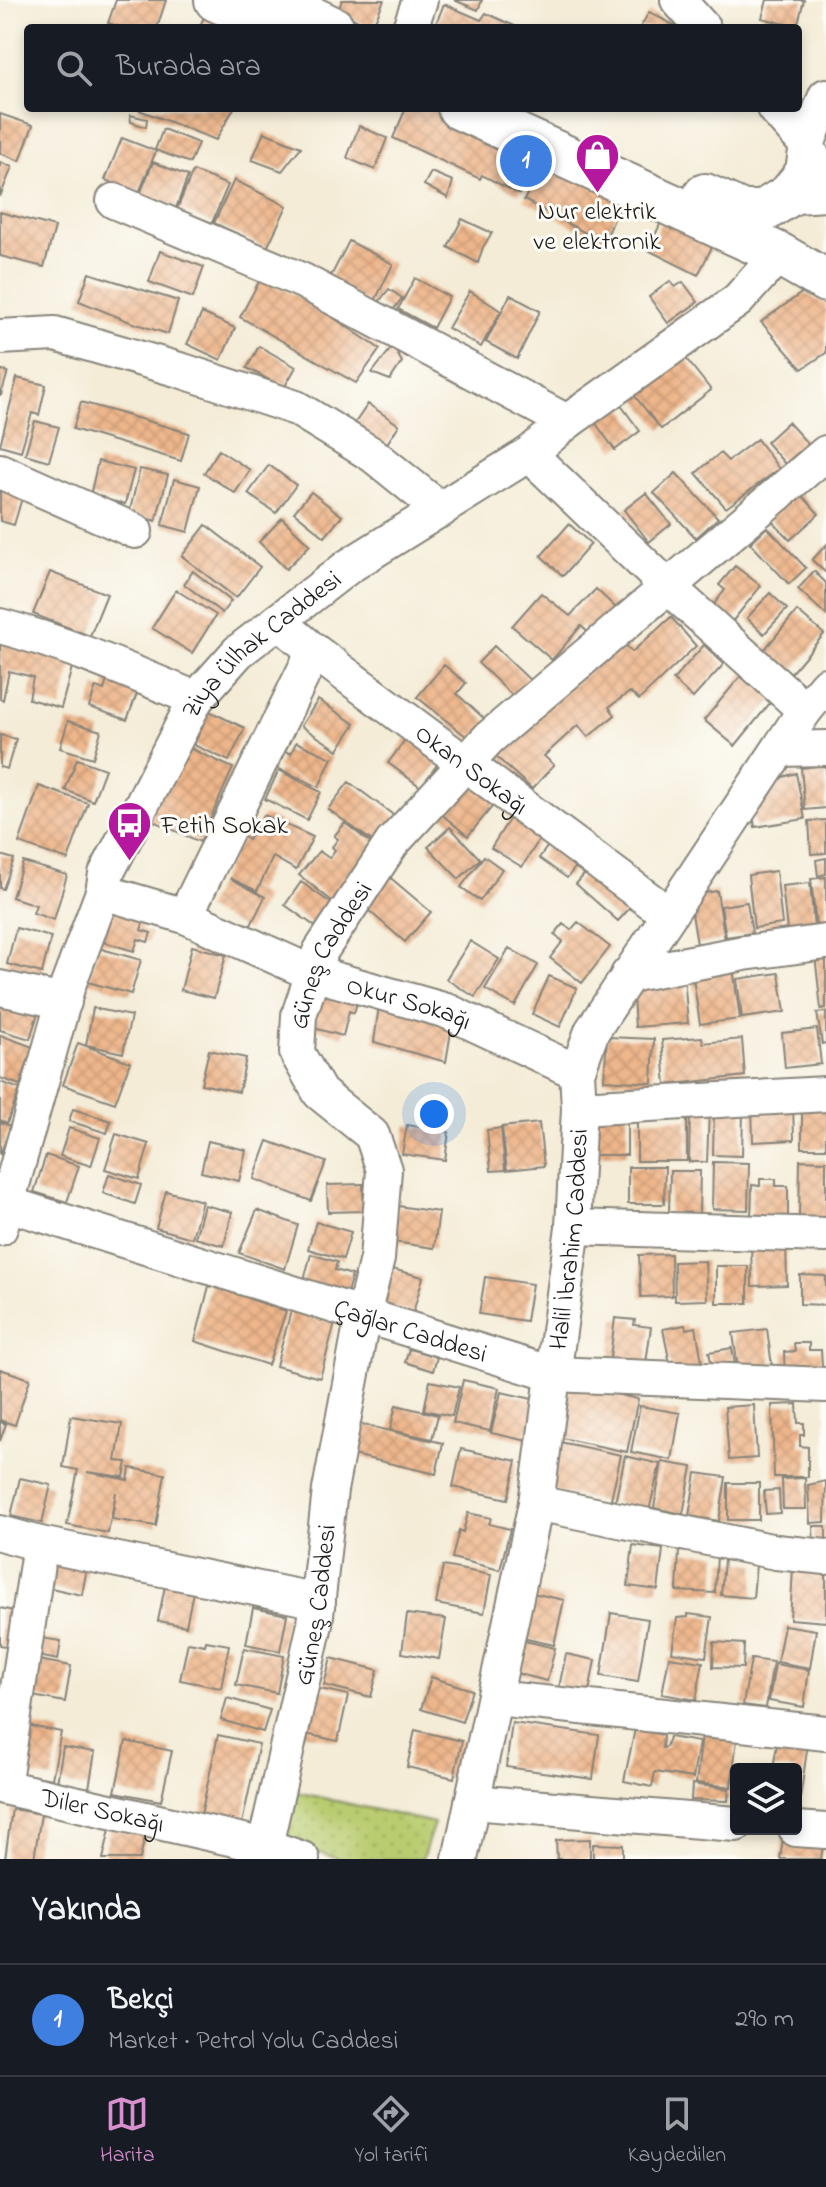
<!DOCTYPE html>
<html lang="tr">
<head>
<meta charset="utf-8">
<style>
  :root { --surface:#171b24; --page:#242831; --text:#f1f3f6; --muted:#9ea1a6; --line:#363941; --accent:#d690ce }
  body { margin:0; font-family:"Indie Flower",sans-serif; background:var(--page); color:var(--text) }
  .controls { position:absolute; right:24px; bottom:24px; display:grid; overflow:hidden; border-radius:8px; box-shadow:0 4px 12px #0003 }
  .controls button { width:72px; height:72px; display:grid; place-items:center; padding:0; border:0; border-bottom:2px solid var(--line); background:var(--surface); color:var(--text); font:40px sans-serif }
  .you { position:absolute; left:434px; top:1114px; width:28px; height:28px; margin:-20px; border:6px solid #fff; border-radius:50%; background:#1a73e8; box-shadow:0 0 0 12px #1a73e833 }
  .badge { display:grid; place-items:center; width:52px; height:52px; border-radius:50%; background:var(--accent); color:#fff; font-size:26px; font-weight:700 }
  .pin { position:absolute; translate:-50% -50%; border:4px solid #fff; box-shadow:0 2px 8px #0006 }
  .list { margin:0; padding:0; list-style:none }
  h2 { display:flex; justify-content:space-between; align-items:center; height:104px; margin:0; padding:0 32px; font-size:34px }
  h2 small { font-size:26px; font-weight:400; color:var(--muted) }
  .list li { display:grid; grid-template-columns:52px 1fr auto; gap:24px; align-items:center; box-sizing:border-box; height:112px; padding:0 32px; border-top:2px solid var(--line) }
  .list b { display:block; font-size:30px; white-space:nowrap }
  .list p { margin:0; font-size:26px; white-space:nowrap; color:var(--muted) }
  .list em { font-size:26px; font-style:normal; color:var(--muted) }
  .icon { flex:none; width:44px; height:44px; fill:none; stroke:currentColor; stroke-width:2; stroke-linecap:round; stroke-linejoin:round }
  .map { position:relative; flex:none; width:826px; height:1859px; overflow:hidden }
  .search { position:absolute; background:var(--surface); box-shadow:0 4px 12px #0003; left:24px; right:24px; top:24px; height:88px; display:flex; align-items:center; gap:20px; box-sizing:border-box; padding:0 28px; border-radius:8px; color:var(--muted); font-size:30px }
  .sheet { height:216px; background:var(--surface) }
  nav { display:flex; justify-content:space-around; align-items:center; box-sizing:border-box; height:112px; border-top:2px solid var(--line); background:var(--surface); font-size:22px; color:var(--muted) }
  nav a { display:grid; justify-items:center; gap:4px }
  nav .on { color:var(--accent) }
  .map>svg:first-child { display:block }
  .park { fill:url(#park-dots); stroke:#6a7446; stroke-width:2 }
  .building { fill:url(#building-cross-hatch) }
  .lines { fill:none; stroke-linecap:round; stroke-linejoin:round }
  .minor-casing { stroke:#88847a; stroke-width:38 }
  .major-casing { stroke:#88847a; stroke-width:46 }
  .minor { stroke:#fff; stroke-width:34 }
  .major { stroke:#fff; stroke-width:42 }
  .labels { text-anchor:middle; stroke-width:6; stroke-linejoin:round; paint-order:stroke }
  .poi-label { font-size:26px; fill:#1c1c1c; stroke:#fdfcf7 }
  .street-label { font-size:26px; fill:#1c1c1c; stroke:#fdfcf7 }
</style>
</head>
<body>
<div class="map">
<svg width="826" height="1859" viewBox="0 0 826 1859">
  <defs>
    <pattern id="park-dots" width="8" height="8" patternUnits="userSpaceOnUse" patternTransform="scale(2)"><rect width="8" height="8" fill="#b9cc6f"/><path d="M2 2h.1M6 6h.1" fill="none" stroke="#9eaf60" stroke-width="1.8" stroke-linecap="round"/></pattern>
    <pattern id="building-cross-hatch" width="8" height="8" patternUnits="userSpaceOnUse" patternTransform="scale(2)"><rect width="8" height="8" fill="#eeb68b"/><path d="M0 0l8 8M0 8l8-8" fill="none" stroke="#cc9c77"/></pattern>
  </defs>
  <rect width="100%" height="100%" fill="#fdfcf7"/>
  <filter id="ink" filterUnits="userSpaceOnUse"><feTurbulence type="fractalNoise" baseFrequency=".0125" numOctaves="2"/><feDisplacementMap in="SourceGraphic" scale="16" xChannelSelector="R" yChannelSelector="G"/><feConvolveMatrix kernelMatrix="1 2 1 2 8 2 1 2 1" color-interpolation-filters="sRGB"/></filter>
  <filter id="wash" filterUnits="userSpaceOnUse"><feTurbulence type="fractalNoise" baseFrequency=".006" numOctaves="4" result="noise"/><feDisplacementMap in="SourceGraphic" scale="32" xChannelSelector="R" yChannelSelector="G"/><feGaussianBlur stdDeviation="1.8" result="paint"/><feColorMatrix in="noise" values="0 0 0 0 0 0 0 0 0 0 0 0 0 0 0 0 0 1.4 0 .05"/><feComposite in="paint" operator="in"/></filter>
  <g filter="url(#wash)">
    <rect width="100%" height="100%" fill="#f4ecd7"/>
    <path class="park" d="M288,1790L434,1823L422,1859H341L274,1841Z"/>
    <g id="blocks">
      <path class="building" d="M116,0H166L157,28H123L108,23Z
        M342,0H384L372,28L338,11Z
        M454,0H482L478,10Z
        M767,0H804L797,27L762,18Z
        M444,4L481,20L486,13L519,28H434Z
        M649,12L679,28H640Z
        M204,17L230,28H199Z
        M134,108H234L216,140Z
        M406,108H440L535,154L519,194L482,175L480,179L393,138Z
        M0,114L33,125L20,161L0,153Z
        M130,115L147,119L146,127L131,122Z
        M359,126L387,138L375,170L347,158Z
        M163,129L198,143L190,163L155,150Z
        M264,132L301,147L282,171L252,160Z
        M122,138L156,151L139,193L105,180Z
        M544,160L623,198L604,243L524,200Z
        M0,162L12,167L0,197Z
        M153,162L188,176L176,208L140,194Z
        M193,171L228,185L212,223L177,209Z
        M431,172L453,181L448,198L424,185Z
        M234,180L287,206L267,248L214,223Z
        M0,212L55,227L44,267L0,256Z
        M663,218L714,243L698,275L648,250Z
        M462,219L492,233L483,247L478,263L448,247Z
        M349,241L393,264L373,305L328,282Z
        M160,251L204,267L193,298L149,282Z
        M89,273L178,301L168,334L130,322L79,301Z
        M261,278L313,304L380,349L356,383L240,317Z
        M415,278L449,297L433,328L398,309Z
        M670,281L675,287L683,282L698,302L668,323L649,297Z
        M389,289L402,298L391,313L378,303Z
        M470,291L501,311L481,347L448,328Z
        M803,292L826,304V353L802,369L761,322Z
        M510,295L540,311L517,359L486,342Z
        M202,313L235,328L221,360L187,344Z
        M259,346L296,367L284,388L247,368Z
        M393,346L402,362L390,380L372,373Z
        M684,356L711,390L661,429L634,395Z
        M0,370L8,372L1,395H0Z
        M17,378L46,385L39,415L32,413L21,451L0,445Z
        M617,400L640,431L615,450L592,418Z
        M81,402L189,433L181,461L73,429Z
        M368,404L399,425L386,445L355,423Z
        M35,421L59,427L49,461L25,454Z
        M788,422L808,444L785,464L766,442Z
        M757,439L779,469L726,508L696,473L720,453L728,461Z
        M219,450L250,470L235,493L204,473Z
        M98,461L134,470L125,504L90,496Z
        M269,465L296,485L276,513L248,494Z
        M140,469L168,475L156,521L129,514Z
        M676,473L718,518L696,538L654,493Z
        M174,479L200,486L188,532L162,525Z
        M0,485L24,491L14,525L0,521Z
        M797,490L819,514L790,540L768,517Z
        M311,492L342,516L325,537L294,512Z
        M646,493L671,524L649,542L624,510Z
        M282,518L310,545L286,569L259,542Z
        M569,524L591,544L563,576L541,556Z
        M206,525L260,567L236,598L182,556Z
        M767,527L806,568L789,584L750,543Z
        M826,545V573L812,560Z
        M735,566L761,586L727,628L707,613L725,590L719,585Z
        M193,571L231,601L222,613L184,584Z
        M814,571L826,583V615L798,589Z
        M50,572L107,594L90,636L33,614Z
        M596,589L616,608L591,635L581,626L552,660L512,626L541,593L570,616Z
        M176,590L216,615L192,653L152,628Z
        M770,593L787,609L764,634L747,618Z
        M797,611L824,634L791,673L764,650Z
        M671,617L696,646L639,700L630,692L609,707L615,715L588,737L578,725L544,756L554,765L532,789L492,753L623,642L632,652Z
        M0,637L74,660L61,708L29,699L33,677L9,671L3,700L0,699Z
        M704,645L724,664L693,698L673,680Z
        M494,646L533,683L517,700L478,663Z
        M444,665L466,683L457,694L489,723L472,741L417,697Z
        M744,672L775,697L735,746L704,720Z
        M108,677L139,688L127,720L89,707L96,687L104,690Z
        M318,700L355,724L338,750L301,726Z
        M209,711L245,728L229,761L194,745Z
        M68,721L101,731L93,758L60,748Z
        M0,735L16,739L7,769L0,767Z
        M408,736L441,759L421,787L388,763Z
        M296,742L332,758L319,787L277,768L285,751L291,754Z
        M183,745L233,768L200,842L149,819Z
        M77,759L105,769L93,801L65,790Z
        M826,765V808L805,810L801,768Z
        M279,770L321,792L307,820L265,799Z
        M796,773L805,819L755,827L751,803L773,780Z
        M468,777L497,801L468,836L439,812Z
        M349,782L396,817L376,844L328,809Z
        M39,786L88,803L68,860L19,843Z
        M515,810L546,829L522,867L491,848Z
        M264,815L313,837L296,870L273,857L257,891L230,878L265,897L248,931L205,909L243,836L248,840Z
        M826,820V853L811,854L809,821Z
        M345,823L377,848L332,901L299,875L319,851L329,858L335,850L332,847L338,839L334,836Z
        M450,827L480,859L459,879L428,847Z
        M556,835L584,856L567,878L539,858Z
        M0,855L14,859L3,889L0,888Z
        M484,856L502,869L480,901L461,887Z
        M826,858V874L818,876L816,860Z
        M23,862L67,875L54,920L33,913L36,905L12,897Z
        M595,862L637,900L618,921L576,884Z
        M776,871L782,924L754,928L748,875Z
        M386,874L431,912L405,942L360,903Z
        M826,877V924L816,925L811,879Z
        M301,882L332,904L316,927L285,905Z
        M810,883L814,928L787,930L782,886Z
        M717,891L725,940L697,944L689,896Z
        M747,902L752,933L726,937L721,906Z
        M112,903L146,914L141,930L151,933L148,942L138,939L134,951L100,941Z
        M578,922L610,947L582,983L550,958L563,941L554,935L563,924L571,930Z
        M16,928L51,937L42,973L7,964Z
        M470,941L499,959L475,997L446,979Z
        M192,946L226,955L214,998L181,990Z
        M98,948L141,960L131,994L88,982Z
        M509,948L538,965L515,1006L485,989Z
        M826,953V1008L821,1009L815,955Z
        M732,960L740,1019L700,1024L691,965Z
        M779,973L785,1012L742,1018L737,979Z
        M549,976L577,988L560,1027L532,1014Z
        M684,977L688,1023L635,1027L632,981Z
        M321,982L360,992L354,1013L349,1011L343,1036L310,1027Z
        M0,993L41,1003L30,1039L0,1030Z
        M380,998L453,1020L446,1062L374,1042Z
        M93,1008L131,1016L123,1053L86,1045Z
        M826,1012V1043L822,1044L817,1013Z
        M817,1029L821,1064L785,1068L782,1033Z
        M0,1035L33,1047L20,1085L0,1078Z
        M607,1037L654,1039L652,1083L604,1080Z
        M702,1037L703,1043L742,1039L745,1076L666,1085L662,1040Z
        M78,1043L130,1062L115,1103L63,1085Z
        M209,1050L246,1058L239,1092L201,1084Z
        M0,1082L20,1089L7,1123L0,1120Z
        M793,1103L794,1140L753,1142L752,1104Z
        M802,1106H826V1148H802Z
        M73,1109L111,1121L107,1133L69,1121Z
        M592,1109H627V1155H592Z
        M690,1109L709,1110L707,1162H689Z
        M714,1110H743L742,1156L713,1155Z
        M637,1119H687V1161H637Z
        M0,1122L11,1126L0,1155Z
        M539,1123L544,1166L507,1170L502,1127Z
        M407,1125L449,1132L445,1160L402,1154Z
        M69,1128L100,1138L91,1166L60,1156Z
        M501,1128L505,1170L491,1171L487,1130Z
        M116,1134L149,1144L139,1179L105,1169Z
        M208,1141L246,1150L239,1181L201,1172Z
        M268,1141L326,1162L311,1201L254,1179Z
        M46,1155L79,1166L67,1202L34,1192Z
        M800,1160L826,1161V1218H799Z
        M713,1162L749,1163L748,1210L712,1209Z
        M628,1167H665L664,1204H628Z
        M670,1171H700L699,1214L669,1213Z
        M109,1174L141,1185L135,1204L103,1193Z
        M760,1179H776V1186H788V1218L751,1217L752,1185L760,1186Z
        M363,1184L364,1211L328,1212L327,1185Z
        M166,1191L202,1201L192,1238L156,1228Z
        M204,1205L232,1212L224,1246L195,1238Z
        M398,1206L439,1212L434,1248L393,1242Z
        M257,1210L298,1225L285,1269L239,1253Z
        M316,1222L351,1232L343,1259L308,1249Z
        M786,1239L787,1285L752,1286L751,1240Z
        M311,1254L337,1262L335,1270L352,1275L345,1300L302,1287Z
        M671,1254L672,1296L641,1297L639,1255Z
        M705,1261L707,1300L675,1301L674,1262Z
        M716,1266H748V1303H716Z
        M384,1267L423,1277L413,1313L375,1303Z
        M800,1275L826,1276V1305L800,1304Z
        M485,1277L532,1284L526,1321L479,1314Z
        M211,1278L253,1290L250,1299L286,1311L268,1365L195,1341Z
        M291,1311L335,1323L320,1378L276,1366Z
        M615,1318L635,1320L634,1325L651,1327L645,1370L609,1365Z
        M685,1325L686,1329L696,1327L703,1368L672,1374L663,1329Z
        M767,1329L772,1366L738,1370L733,1333Z
        M794,1343H809V1350H821L823,1380L785,1382L784,1352L795,1351Z
        M732,1348L737,1374L714,1378L709,1352Z
        M409,1349L437,1357L433,1371L405,1362Z
        M0,1369L30,1379L15,1425L0,1420Z
        M463,1380L499,1388L490,1431L453,1423Z
        M430,1381L459,1387L452,1416L424,1410Z
        M569,1384L638,1399L627,1452L557,1437Z
        M501,1392L537,1400L528,1441L491,1433Z
        M797,1404L798,1423H804V1435H800V1446L808,1447V1477H774L772,1405Z
        M396,1405L438,1415L432,1439L390,1430Z
        M754,1405L757,1458L729,1460L725,1407Z
        M640,1406L680,1413L672,1460L631,1452Z
        M71,1416L122,1424L116,1461L127,1462L124,1477L87,1472L128,1480L130,1468L165,1474L156,1526L112,1519L116,1492L108,1533L67,1525L78,1470L63,1467Z
        M0,1422L6,1424L0,1441Z
        M356,1423L443,1443L436,1474L349,1454Z
        M555,1441L621,1455L610,1503L544,1489Z
        M461,1449L517,1461L508,1499L453,1487Z
        M625,1456L660,1464L649,1511L615,1503Z
        M662,1462L692,1467L683,1514L654,1508Z
        M696,1473L726,1477L719,1521L689,1516Z
        M20,1478L51,1485L42,1523L11,1516Z
        M805,1478L806,1509H783L782,1479Z
        M826,1481L825,1522L810,1523L808,1485Z
        M728,1483H759V1520H728Z
        M779,1490L780,1513L766,1514L764,1491Z
        M468,1513L491,1518L489,1524L510,1529L500,1570L452,1558L459,1530L463,1532Z
        M813,1526H826V1549H814Z
        M633,1545L663,1549L658,1590L628,1586Z
        M49,1548L89,1556L82,1595L42,1586Z
        M679,1551L717,1554L715,1593L677,1591Z
        M724,1560L756,1564L753,1598L721,1595Z
        M443,1566L491,1575L484,1613L436,1604Z
        M793,1569L826,1571V1622L790,1619Z
        M166,1581L194,1587L186,1626L158,1621Z
        M523,1591L564,1600L554,1645L513,1636Z
        M0,1608L18,1612L11,1647L0,1645Z
        M253,1608L287,1615L280,1651L246,1644Z
        M611,1613L648,1619L638,1682L601,1676Z
        M407,1614L446,1619L439,1659L402,1653Z
        M688,1614L712,1617L706,1657L672,1652L677,1618L688,1617Z
        M784,1625L816,1630L810,1668L777,1662Z
        M41,1638L61,1641L58,1660L38,1656Z
        M512,1638L555,1648L547,1681L504,1670Z
        M206,1641L229,1645L221,1688L180,1680L188,1642L205,1645Z
        M714,1642L744,1644L743,1668L713,1667Z
        M244,1648L284,1656L277,1693L236,1685Z
        M566,1654L595,1660L588,1698L558,1692Z
        M669,1657L703,1662L696,1700L662,1694Z
        M331,1658L378,1670L371,1697L324,1685Z
        M33,1659L71,1666L65,1702L27,1695Z
        M751,1659L773,1662L766,1708L743,1705Z
        M775,1664L809,1670L804,1707L769,1701Z
        M431,1677L472,1690L462,1722L421,1709Z
        M311,1687L348,1695L338,1741L301,1733Z
        M227,1698L270,1710L263,1732L221,1720Z
        M512,1723L599,1735L593,1779L506,1767Z
        M21,1724L61,1732L52,1779L12,1772Z
        M703,1728L738,1732L731,1787L696,1783Z
        M635,1729L663,1735L662,1748L666,1747L669,1737L699,1742L693,1778L655,1772L652,1787L624,1781Z
        M415,1730L462,1741L454,1778L407,1767Z
        M218,1735L259,1744L242,1824L201,1815Z
        M778,1738L808,1743L798,1813L796,1769H773Z
        M126,1741L172,1751L161,1801L115,1792Z
        M63,1747L95,1752L89,1788L57,1783Z
        M692,1784L729,1789L728,1801L691,1800Z
        M12,1809L41,1814L34,1859H5Z
        M110,1829L145,1836L140,1859H103Z
        M590,1839V1859H557L556,1840Z
        M783,1839L823,1845L821,1859H780Z
        M593,1844L623,1845V1859H593Z"/>
    </g>
  </g>
  <g filter="url(#ink)">
    <use href="#blocks" fill-opacity="0" stroke="#88847a" stroke-width="2"/>
    <g class="lines">
      <defs>
        <g id="minor">
          <path d="M678,0L703,28"/>
          <path d="M410,28L420,0"/>
          <path d="M774,108L807,145L803,171L782,198"/>
          <path d="M815,162L807,145L826,96"/>
          <path d="M114,201L303,281L567,422"/>
          <path d="M0,337L55,334L183,371L296,408L373,455L441,510"/>
          <path d="M529,454L667,586L805,710"/>
          <path d="M0,471L135,531"/>
          <path id="s1" d="M278,621L314,651L668,914"/>
          <path d="M0,626C68,644 131,672 196,699"/>
          <path d="M780,749L826,748"/>
          <path id="s2" d="M103,892L185,916L312,973L447,1011L577,1072"/>
          <path d="M185,916L314,651"/>
          <path d="M628,975L744,953L826,942"/>
          <path d="M0,988L64,1002"/>
          <path d="M579,1108L826,1094"/>
          <path id="s3" d="M8,1204L552,1374L826,1385"/>
          <path d="M573,1227L826,1235"/>
          <path id="s4" d="M0,1228L68,985L103,892L106,874L196,699L238,652L349,566L529,454L567,422L738,300L779,254"/>
          <path d="M536,1503L776,1552L826,1557"/>
          <path d="M0,1533L40,1544L318,1601"/>
          <path id="s5" d="M40,1544L3,1787L265,1846L302,1859"/>
          <path d="M496,1698L826,1733"/>
          <path d="M472,1802L736,1824"/>
          <path d="M796,1829L826,1831"/>
          <path id="s6" d="M262,1859L315,1624L330,1490L363,1315L377,1259L384,1170L372,1135L320,1093L297,1053L299,1015L320,952L392,843L489,738L826,453"/>
          <path id="s7" d="M460,1859L536,1503L573,1227L579,1108L577,1072L592,1031L805,710L826,685"/>
        </g>
        <path id="major" d="M216,0L279,28
          M274,0L333,28
          M459,108L779,254L826,281
          M705,195L743,212H762L794,192L826,190"/>
      </defs>
      <use href="#minor" class="minor-casing"/>
      <use href="#major" class="major-casing"/>
      <use href="#minor" class="minor"/>
      <use href="#major" class="major"/>
    </g>
  </g>
  <defs>
    <symbol id="shop-pin" viewBox="-11 -11 22 30"><path d="M0 17L-7.5 6A9.5 9.5 0 1 1 7.5 6Z" fill="#b5179e" stroke="#fdfcf7"/><path d="M-5-2.5h2.3a2.7 3.5 0 0 1 5.4 0H5L5.5 6h-11ZM-1.5-2.5h3a1.5 2.3 0 0 0-3 0Z" fill="#fff"/></symbol>
    <symbol id="bus-pin" viewBox="-11 -11 22 30"><path d="M0 17L-7.5 6A9.5 9.5 0 1 1 7.5 6Z" fill="#b5179e" stroke="#fdfcf7"/><path d="M-5-6H5V4H4V6H2V4H-2V6H-4V4H-5ZM-3.5-4V0h7V-4ZM-3.5 1.2v1.5H-2V1.2ZM2 1.2v1.5H3.5V1.2Z" fill="#fff"/></symbol>
  </defs>
  <g fill-rule="evenodd">
    <use href="#shop-pin" x="572" y="130" width="51" height="69"/>
    <use href="#bus-pin" x="104" y="798" width="51" height="69"/>
  </g>
  <g class="labels">
    <g class="poi-label">
      <text x="597" y="219">Nur elektrik<tspan x="597" dy="30">ve elektronik</tspan></text>
      <text x="161" y="833" text-anchor="start">Fetih Sokak</text>
    </g>
    <g class="street-label">
      <text dy="9" stroke="none"><textPath href="#s4" startOffset="652">Ziya Ülhak Caddesi</textPath></text>
      <text dy="9" stroke="none"><textPath href="#s1" startOffset="244">Okan Sokağı</textPath></text>
      <text dy="9" stroke="none"><textPath href="#s6" startOffset="956">Güneş Caddesi</textPath></text>
      <text dy="9" stroke="none"><textPath href="#s2" startOffset="326">Okur Sokağı</textPath></text>
      <text dy="9" stroke="none"><textPath href="#s7" startOffset="630">Halil İbrahim Caddesi</textPath></text>
      <text dy="9" stroke="none"><textPath href="#s3" startOffset="422">Çağlar Caddesi</textPath></text>
      <text dy="9" stroke="none"><textPath href="#s6" startOffset="260">Güneş Caddesi</textPath></text>
      <text dy="9" stroke="none"><textPath href="#s5" startOffset="348">Diler Sokağı</textPath></text>
    </g>
  </g>
</svg>
<div class="controls">
<button><svg class="icon" aria-label="layers" viewBox="0 0 24 24"><path d="M12 4l9 5-9 5-9-5zM3 14l9 5 9-5"/></svg></button>
</div>
<div class="you"></div>
<div class="pin badge" style="left:526px;top:161px;background:#3f7fe0">1</div>
<div class="search"><svg class="icon" aria-label="search" viewBox="0 0 24 24"><circle cx="10" cy="10" r="6"/><path d="M15 15l6 6"/></svg>Burada ara</div>
</div>
<section class="sheet">
<h2>Yakında<small></small></h2>
<ul class="list">
<li><span class="badge" style="background:#3f7fe0">1</span><div><b>Bekçi</b><p>Market · Petrol Yolu Caddesi</p></div><em>290 m</em></li>
</ul>
</section>
<nav>
<a class="on"><svg class="icon" aria-label="map" viewBox="0 0 24 24"><path d="M3 6l6-2 6 2 6-2v14l-6 2-6-2-6 2zM9 4v14M15 6v14"/></svg>Harita</a>
<a><svg class="icon" aria-label="directions" viewBox="0 0 24 24"><path d="M12 3l9 9-9 9-9-9zM9 14v-3h6M13 9l2 2-2 2"/></svg>Yol tarifi</a>
<a><svg class="icon" aria-label="saved" viewBox="0 0 24 24"><path d="M7 4h10v16l-5-4-5 4z"/></svg>Kaydedilen</a>
</nav>
</body>
</html>
